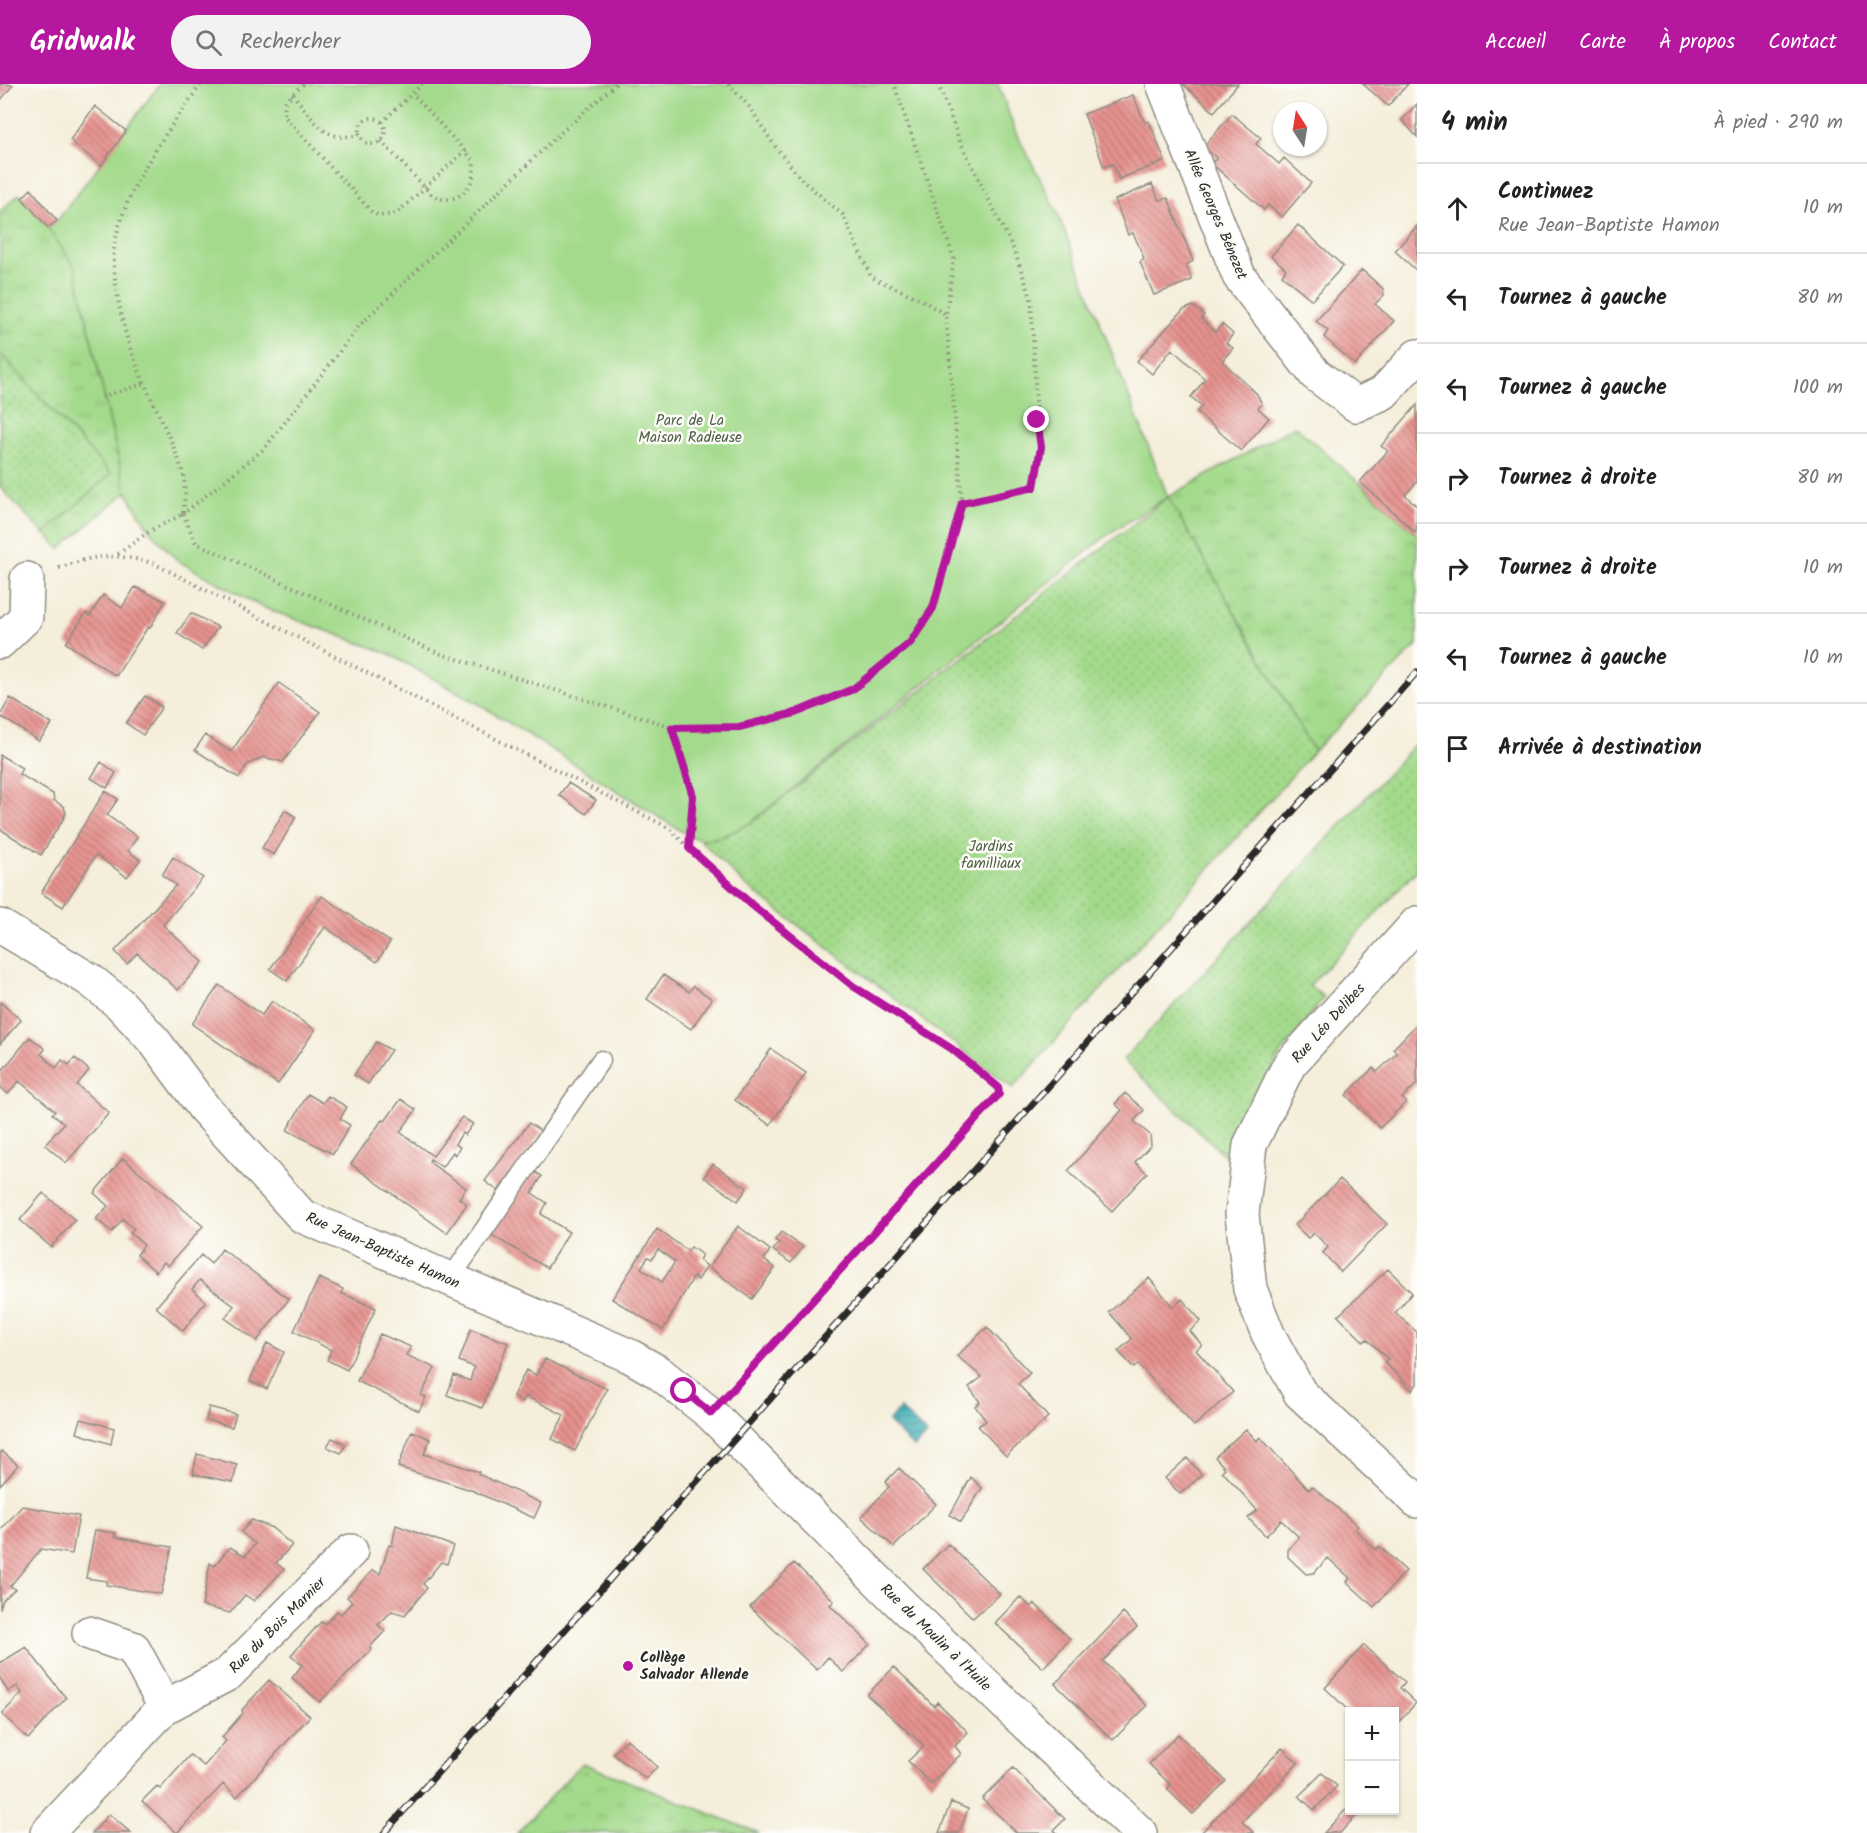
<!DOCTYPE html>
<html lang="fr">
<head>
<meta charset="utf-8">
<style>
  :root { --surface:#fff; --page:#f2f2f2; --text:#222; --muted:#767676; --line:#e0e0e0; --accent:#b5179e }
  body { margin:0; font-family:Kalam,sans-serif; background:var(--page); color:var(--text) }
  .controls { position:absolute; right:18px; bottom:18px; display:grid; overflow:hidden; border-radius:0px; box-shadow:0 2px 4px #0004 }
  .controls button { width:54px; height:54px; display:grid; place-items:center; padding:0; border:0; border-bottom:2px solid var(--line); background:var(--surface); color:var(--text); font:30px sans-serif }
  .compass { position:absolute; left:1273px; top:18px; width:54px; height:54px; border-radius:50%; background:var(--surface); box-shadow:0 2px 4px #0004; rotate:348deg }
  .stop { position:absolute; width:18px; height:18px; margin:-14px; border:4px solid #b5179e; border-radius:50%; background:#fff }
  .stop.end { background:#b5179e; border-color:#fff; box-shadow:0 2px 6px #0008 }
  .list { margin:0; padding:0; list-style:none }
  h2 { display:flex; justify-content:space-between; align-items:center; height:78px; margin:0; padding:0 24px; font-size:26px }
  h2 small { font-size:20px; font-weight:400; color:var(--muted) }
  .list li { display:grid; grid-template-columns:39px 1fr auto; gap:18px; align-items:center; box-sizing:border-box; height:90px; padding:0 24px; border-top:2px solid var(--line) }
  .list b { display:block; font-size:22px; white-space:nowrap }
  .list p { margin:0; font-size:20px; white-space:nowrap; color:var(--muted) }
  .list em { font-size:20px; font-style:normal; color:var(--muted) }
  .icon { flex:none; width:33px; height:33px; fill:none; stroke:currentColor; stroke-width:2; stroke-linecap:round; stroke-linejoin:round }
  .map { position:relative; flex:none; width:1417px; height:1749px; overflow:hidden }
  header { display:flex; align-items:center; gap:36px; box-sizing:border-box; height:84px; padding:0 30px; background:var(--accent); color:#fff }
  header strong { font-size:28px }
  nav { display:flex; gap:33px; margin-inline-start:auto; font-size:21px }
  .search { width:420px; height:54px; background:var(--page); display:flex; align-items:center; gap:15px; box-sizing:border-box; padding:0 21px; border-radius:33px; color:var(--muted); font-size:22px }
  main { display:flex }
  aside { flex:1; background:var(--surface) }
  .map>svg:first-child { display:block }
  .grass { fill:url(#grass-tufts); stroke:#67825b; stroke-width:1.5 }
  .park { fill:#a3da8b; stroke:#67825b; stroke-width:1.5 }
  .garden { fill:url(#garden-dots); stroke:#67825b; stroke-width:1.5 }
  .water { fill:url(#water-rules); stroke:#346c71; stroke-width:1.5 }
  .building { fill:url(#building-back-hatch); fill-rule:evenodd }
  .lines { fill:none; stroke-linecap:round; stroke-linejoin:round }
  .service-casing { stroke:#908c82; stroke-width:21 }
  .minor-casing { stroke:#908c82; stroke-width:36 }
  .path { stroke:#908c82; stroke-width:4; stroke-dasharray:1.5 4.5; stroke-linecap:butt }
  .service { stroke:#fff; stroke-width:18 }
  .minor { stroke:#fff; stroke-width:33 }
  .rail-casing { stroke:#2b2b2b; stroke-width:7 }
  .rail { stroke:#fdfcf7; stroke-width:4.5; stroke-dasharray:14; stroke-linecap:butt }
  .route { stroke:#b5179e; stroke-width:8 }
  .poi-dot { fill:#b5179e; stroke:#fdfcf7; stroke-width:2 }
  .labels { text-anchor:middle; stroke-width:5; stroke-linejoin:round; paint-order:stroke }
  .street-label { font-size:15px; fill:#2b2b2b; stroke:#fdfcf7 }
  .park-label { font-size:15px; fill:#4f6048; stroke:#fdfcf7 }
  .poi-label { font-size:15px; font-weight:bold; fill:#2b2b2b; stroke:#fdfcf7; text-anchor:start }
</style>
</head>
<body>
<header>
<strong>Gridwalk</strong>
<div class="search"><svg class="icon" aria-label="search" viewBox="0 0 24 24"><circle cx="10" cy="10" r="6"/><path d="M15 15l6 6"/></svg>Rechercher</div>
<nav><a>Accueil</a><a>Carte</a><a>À propos</a><a>Contact</a></nav>
</header>
<main>
<div class="map">
<svg width="1417" height="1749" viewBox="0 0 1417 1749">
  <defs>
    <pattern id="grass-tufts" width="24" height="20" patternUnits="userSpaceOnUse" patternTransform="scale(1.5)"><rect width="24" height="20" fill="#a3da8b"/><path d="M3 7l-1-3M5 7V3M7 7l1-3M15 17l-1-3M17 17v-4M19 17l1-3" fill="none" stroke="#8cbb78"/></pattern>
    <pattern id="garden-dots" width="8" height="8" patternUnits="userSpaceOnUse" patternTransform="scale(1.5)"><rect width="8" height="8" fill="#a3da8b"/><path d="M2 2h.1M6 6h.1" fill="none" stroke="#8cbb78" stroke-width="1.8" stroke-linecap="round"/></pattern>
    <pattern id="water-rules" width="6" height="5" patternUnits="userSpaceOnUse" patternTransform="scale(1.5)"><rect width="6" height="5" fill="#3daeb7"/><path d="M0 2.5h6" fill="none" stroke="#338e95"/></pattern>
    <pattern id="building-back-hatch" width="6" height="6" patternUnits="userSpaceOnUse" patternTransform="scale(1.5)"><rect width="6" height="6" fill="#e6928f"/><path d="M-1 5l2 2M0 0l6 6M5-1l2 2" fill="none" stroke="#bb7775"/></pattern>
  </defs>
  <rect width="100%" height="100%" fill="#fdfcf7"/>
  <filter id="ink" filterUnits="userSpaceOnUse"><feTurbulence type="fractalNoise" baseFrequency=".0167" numOctaves="2"/><feDisplacementMap in="SourceGraphic" scale="12" xChannelSelector="R" yChannelSelector="G"/><feConvolveMatrix kernelMatrix="1 2 1 2 8 2 1 2 1" color-interpolation-filters="sRGB"/></filter>
  <filter id="wash" filterUnits="userSpaceOnUse"><feTurbulence type="fractalNoise" baseFrequency=".008" numOctaves="4" result="noise"/><feDisplacementMap in="SourceGraphic" scale="24" xChannelSelector="R" yChannelSelector="G"/><feGaussianBlur stdDeviation="1.35" result="paint"/><feColorMatrix in="noise" values="0 0 0 0 0 0 0 0 0 0 0 0 0 0 0 0 0 1.4 0 .05"/><feComposite in="paint" operator="in"/></filter>
  <g filter="url(#wash)">
    <rect width="100%" height="100%" fill="#f4eeda"/>
    <path class="grass" d="M19,110L48,144L75,183L126,408L60,465L0,403V127Z
      M1295,342L1417,450V561L1314,667L1168,413Z
      M582,1679L759,1749H517Z"/>
    <path class="park" d="M160,0H998L1016,49L1055,123L1168,413L1111,448L749,740C730,749 710,761 689,752L479,620L387,569L262,523L178,477L150,447L126,408L75,183L48,144L57,137Z"/>
    <path class="garden" d="M0,269L111,390L44,450L0,403Z
      M1168,413L1314,667L1013,1004L745,801L701,757L724,752L749,740Z
      M1417,658V786L1309,902L1324,913L1280,971L1250,1022L1233,1079L1123,976Z"/>
    <path class="water" d="M900,1325L927,1350L914,1364L888,1338Z"/>
    <g id="blocks">
      <path class="building" d="M0,0L13,1L0,17Z
        M1183,0H1238L1214,28Z
        M1363,0H1408L1388,22Z
        M1133,11L1145,39L1149,37L1165,77L1119,95L1113,80L1104,83L1084,30Z
        M1417,20V53L1402,36Z
        M95,22L126,47L101,82L70,56Z
        M1232,30L1261,54L1256,60L1279,80L1284,74L1311,99L1282,133L1268,121L1264,126L1211,79L1217,74L1203,63Z
        M1152,100L1159,116L1168,114L1193,177L1186,181L1192,196L1154,211L1140,178L1144,175L1139,162L1133,149L1128,151L1115,116Z
        M31,105L57,137L48,144L22,114Z
        M1298,141L1343,182L1312,216L1282,191L1286,185L1271,172Z
        M1417,142V187L1395,167Z
        M1362,186L1383,205L1384,211L1375,220L1394,237L1355,281L1324,253L1328,247L1316,237Z
        M1193,222L1204,231L1201,235L1215,248L1222,240L1233,250L1226,259L1233,264L1222,277L1257,310L1262,320L1258,324L1269,334L1241,367L1197,328L1202,322L1191,313L1205,295L1172,265L1152,290L1137,277L1183,226Z
        M1417,321V398L1405,411L1417,422L1416,449L1360,398L1388,367L1381,362Z
        M135,503L165,517L150,544L148,543L116,592L66,559L86,529L90,532L103,511L122,524Z
        M191,529L218,543L202,566L177,549Z
        M279,599L320,628L283,678L263,673L247,681L239,694L195,666L205,651L231,668Z
        M145,612L162,623L143,651L126,639Z
        M10,614L52,640L39,657L0,632Z
        M0,671L22,684L19,690L53,710L54,716L64,723L66,729L62,737L41,771L0,745Z
        M101,678L116,689L107,704L91,694Z
        M568,699L596,716L586,730L559,711Z
        M105,707L118,715L107,731L137,753L128,767L140,776L127,793L96,771L63,823L41,809Z
        M285,726L296,733L274,771L262,764Z
        M173,773L203,794L163,841L203,878L178,906L137,869L127,880L115,867L176,801L162,791Z
        M322,812L390,858L377,878L325,843L287,897L270,885Z
        M663,891L689,908L693,902L712,915L691,945L647,915Z
        M219,901L262,931L272,917L315,946L278,1000L192,940Z
        M0,918L21,936L0,960Z
        M1417,940V1000L1402,1014L1406,1018L1380,1044L1346,1011L1373,984L1377,988L1397,969L1393,965Z
        M30,953L45,965L41,970L56,984L62,976L69,981L75,974L89,986L77,1001L109,1029L66,1079L45,1061L64,1039L52,1030L55,1027L19,997L8,1010L0,1003V989Z
        M376,958L391,966L368,1000L354,991Z
        M771,965L806,989L770,1041L735,1016Z
        M1125,1009L1144,1026L1134,1037L1150,1051L1151,1061L1135,1078L1147,1089L1112,1127L1068,1087L1122,1026L1115,1020Z
        M308,1010L323,1019L328,1012L347,1023L340,1035L350,1041L333,1070L287,1046Z
        M401,1015L416,1026L400,1048L433,1072L462,1033L473,1040L465,1051L462,1049L455,1060L460,1063L455,1071L453,1068L442,1083L430,1075L429,1078L466,1104L459,1114L467,1120L447,1149L351,1080L382,1036L385,1037Z
        M529,1039L542,1048L498,1107L485,1097Z
        M123,1074L203,1142L168,1182L164,1178L156,1188L137,1171L144,1161L130,1149L134,1145L123,1135L112,1148L96,1135L108,1122L94,1109Z
        M713,1080L747,1104L738,1117L704,1093Z
        M531,1086L542,1092L532,1109L547,1119L541,1130L569,1148L547,1184L488,1149Z
        M1340,1095L1387,1140L1341,1188L1323,1169L1328,1163L1314,1149L1308,1154L1295,1141Z
        M43,1109L75,1136L51,1163L20,1136Z
        M738,1142L770,1166L764,1176L775,1184L752,1215L709,1183Z
        M657,1145L688,1167L691,1163L702,1171L699,1176L707,1182L698,1196L694,1192L663,1246L612,1215ZM658,1165L675,1178L662,1198L641,1184L648,1173L652,1175Z
        M781,1148L803,1163L791,1179L773,1166L779,1159L775,1156Z
        M222,1165L289,1215L257,1257L225,1234L234,1222L200,1196L192,1205L206,1217L183,1247L156,1223L201,1171L211,1180Z
        M1388,1185L1412,1209L1395,1229L1417,1248V1300L1412,1306L1384,1278L1388,1275L1367,1255L1364,1258L1338,1232Z
        M319,1194L343,1205L341,1209L376,1224L347,1286L327,1276L331,1266L294,1247Z
        M1149,1194L1173,1223L1182,1215L1201,1237L1190,1247L1202,1261L1196,1266L1233,1308L1194,1342L1138,1280L1134,1284L1118,1267L1132,1255L1109,1228Z
        M987,1243L1030,1289L1018,1300L1048,1333L1006,1372L978,1342L986,1337L975,1322L980,1318L969,1303L982,1293L957,1272Z
        M471,1245L508,1259L482,1324L447,1311L454,1291L470,1297L474,1283L459,1277Z
        M380,1250L411,1263L406,1271L435,1284L421,1311L426,1313L419,1327L357,1297Z
        M267,1259L284,1268L267,1305L250,1297Z
        M545,1275L607,1305L575,1367L552,1355L564,1331L526,1312L523,1318L513,1312L526,1286L536,1291Z
        M209,1323L236,1330L232,1343L206,1336Z
        M81,1335L114,1344L111,1360L77,1349Z
        M1246,1345L1257,1357L1260,1353L1309,1406L1312,1402L1358,1442L1355,1445L1376,1466L1379,1462L1406,1487L1374,1523L1347,1498L1350,1494L1328,1474L1314,1489L1306,1490L1288,1473V1466L1299,1453L1281,1436L1266,1452L1248,1434L1257,1426L1222,1387L1225,1384L1215,1373Z
        M412,1347L430,1355L424,1370L479,1388L478,1390L541,1419L534,1434L471,1406L398,1383Z
        M332,1354L346,1360L341,1369L327,1363Z
        M2,1367L18,1381L0,1401V1370Z
        M197,1370L237,1381L233,1398L193,1390Z
        M1187,1374L1202,1391L1180,1410L1165,1394Z
        M899,1384L936,1420L894,1463L861,1433L889,1403L885,1398Z
        M971,1393L982,1404L961,1438L950,1431Z
        M22,1422L79,1432L72,1470L41,1465L10,1502L15,1505L3,1516L0,1525V1447Z
        M252,1436L272,1444L292,1461L276,1479L284,1485L254,1517L245,1511L230,1529L202,1522L210,1479L214,1482L230,1463L245,1472L255,1460L241,1448Z
        M396,1441L453,1462L447,1480L441,1478L423,1500L427,1504L405,1531L392,1527L378,1541L385,1547L370,1563L372,1565L320,1618L292,1594L302,1581L291,1571L321,1538L325,1540L337,1527L341,1530L352,1518L347,1513L373,1486L380,1490L389,1461L392,1462Z
        M95,1446L116,1449L114,1453L172,1463L161,1510L106,1501L107,1497L86,1494Z
        M948,1460L1000,1510L973,1534L923,1485Z
        M794,1479L834,1517L830,1521L870,1560L843,1588L828,1573L817,1586L750,1523Z
        M1020,1513L1031,1523L1034,1519L1070,1555L1043,1584L995,1539Z
        M1123,1529L1137,1543L1103,1577L1147,1622L1113,1656L1055,1600Z
        M1364,1561L1405,1598L1400,1604L1416,1619L1395,1642V1628H1350L1325,1604Z
        M26,1563L66,1614L28,1655L2,1630L22,1609L17,1602L8,1608L0,1594V1579Z
        M894,1583L934,1622L937,1618L968,1648L955,1662L961,1670L931,1700L908,1677L924,1662L867,1611Z
        M269,1596L310,1632L237,1713L223,1700L177,1749L142,1717L157,1702L160,1705L190,1671L204,1682L226,1657L222,1653L243,1629L242,1626Z
        M1178,1650L1226,1697L1193,1730L1167,1705L1171,1701L1149,1680Z
        M627,1655L657,1683L646,1695L613,1670Z
        M1282,1664L1298,1679L1242,1738L1254,1749H1201Z
        M1013,1684L1065,1735L1054,1746L1057,1749H1017L982,1715Z
        M1322,1689L1337,1702L1314,1726L1299,1712Z
        M951,1718L968,1725L959,1749H939Z
        M1350,1721V1726H1361L1340,1749H1324Z
        M109,1730L131,1749H92Z"/>
    </g>
  </g>
  <g filter="url(#ink)">
    <use href="#blocks" fill-opacity="0" stroke="#908c82" stroke-width="1.5"/>
    <g class="lines">
      <defs>
        <path id="service" d="M450,1195L601,976"/>
        <path id="minor" d="M1163,0L1239,192L1315,290L1356,321L1383,309L1417,272
          M0,558L26,533L27,495
          M1417,839L1289,981L1250,1061L1242,1130L1250,1205L1268,1250L1300,1309L1417,1417
          M0,842L90,896L120,920L155,958L204,1024L302,1132L630,1272L658,1288L711,1330L902,1521L1140,1749
          M165,1623L228,1590L351,1467
          M47,1749L165,1623L133,1564L89,1549"/>
      </defs>
      <use href="#service" class="service-casing"/>
      <use href="#minor" class="minor-casing"/>
      <path class="path" d="M303,0L285,18L284,32L371,127L379,132L396,130L466,66
        M616,0L556,53L360,241L265,364L183,430L196,459L438,569L672,643H739L795,629L853,605L910,559L933,524L962,419L946,231L954,175L894,0
        M728,0L748,21L774,61L802,96L843,131L871,193L922,216L946,231
        M938,0L960,57L1014,166L1031,214L1037,336L1041,363L1034,403L962,419
        M292,10C314,34 323,60 359,51
        M359 47a13 13 0 1 1 26 0a13 13 0 1 1-26 0Z
        M382,38L422,0
        M381,57L432,111C456,125 479,101 473,76L412,9
        M102,313L145,299
        M118,470L150,447L183,430L185,412L184,391C170,349 147,310 132,269C123,246 111,188 114,165C123,104 167,49 201,0
        M59,484C99,470 112,469 153,479L667,743L752,821L853,902L952,965L998,1003L999,1010L733,1306
        M672,643L692,712L689,763"/>
      <use href="#service" class="service"/>
      <use href="#minor" class="minor"/>
      <defs>
        <path id="rail" d="M384,1749L1417,588"/>
      </defs>
      <use href="#rail" class="rail-casing"/>
      <use href="#rail" class="rail"/>
    </g>
  </g>
  <g class="lines" filter="url(#ink)">
    <path class="route" d="M684,1307L711,1329L999,1010L998,1003L952,965L853,902L752,821L689,764L693,712L672,644L739,643L795,629L853,605L910,559L933,524L962,419L1034,403L1041,363L1037,336"/>
  </g>
  <circle class="poi-dot" cx="628" cy="1582" r="6"/>
  <g class="labels">
    <g class="street-label">
      <text transform="translate(1216 130) rotate(67)" y="5">Allée Georges Bénezet</text>
      <text transform="translate(1328 939) rotate(-48)" y="5">Rue Léo Delibes</text>
      <text transform="translate(383 1166) rotate(24)" y="5">Rue Jean-Baptiste Hamon</text>
      <text transform="translate(277 1541) rotate(-45)" y="5">Rue du Bois Marnier</text>
      <text transform="translate(936 1553) rotate(44)" y="5">Rue du Moulin à l'Huile</text>
    </g>
    <g class="park-label">
      <text x="690" y="341">Parc de La<tspan x="690" dy="17">Maison Radieuse</tspan></text>
      <text x="991" y="767">Jardins<tspan x="991" dy="17">familliaux</tspan></text>
    </g>
    <g class="poi-label">
      <text x="640" y="1578">Collège<tspan x="640" dy="17">Salvador Allende</tspan></text>
    </g>
  </g>
</svg>
<div class="controls">
<button>+</button>
<button>−</button>
</div>
<svg class="compass" viewBox="-18 -18 36 36"><path d="M0-13l5 13h-10z" fill="#e53935"/><path d="M0 13l5-13h-10z" fill="#767676"/></svg>
<div class="stop" style="left:684px;top:1307px"></div>
<div class="stop end" style="left:1037px;top:336px"></div>
</div>
<aside>
<h2>4 min<small>À pied · 290 m</small></h2>
<ul class="list">
<li><svg class="icon" aria-label="ahead" viewBox="0 0 24 24"><path d="M12 20V5M6 11l6-6 6 6"/></svg><div><b>Continuez</b><p>Rue Jean-Baptiste Hamon</p></div><em>10 m</em></li>
<li><svg class="icon" aria-label="left" viewBox="0 0 24 24"><path d="M17 20v-9H6M10 6l-5 5 5 5"/></svg><div><b>Tournez à gauche</b></div><em>80 m</em></li>
<li><svg class="icon" aria-label="left" viewBox="0 0 24 24"><path d="M17 20v-9H6M10 6l-5 5 5 5"/></svg><div><b>Tournez à gauche</b></div><em>100 m</em></li>
<li><svg class="icon" aria-label="right" viewBox="0 0 24 24"><path d="M7 20v-9h11M14 6l5 5-5 5"/></svg><div><b>Tournez à droite</b></div><em>80 m</em></li>
<li><svg class="icon" aria-label="right" viewBox="0 0 24 24"><path d="M7 20v-9h11M14 6l5 5-5 5"/></svg><div><b>Tournez à droite</b></div><em>10 m</em></li>
<li><svg class="icon" aria-label="left" viewBox="0 0 24 24"><path d="M17 20v-9H6M10 6l-5 5 5 5"/></svg><div><b>Tournez à gauche</b></div><em>10 m</em></li>
<li><svg class="icon" aria-label="arrive" viewBox="0 0 24 24"><path d="M6 21V4h12l-3 4 3 4H6"/></svg><div><b>Arrivée à destination</b></div></li>
</ul>
</aside>
</main>
</body>
</html>
